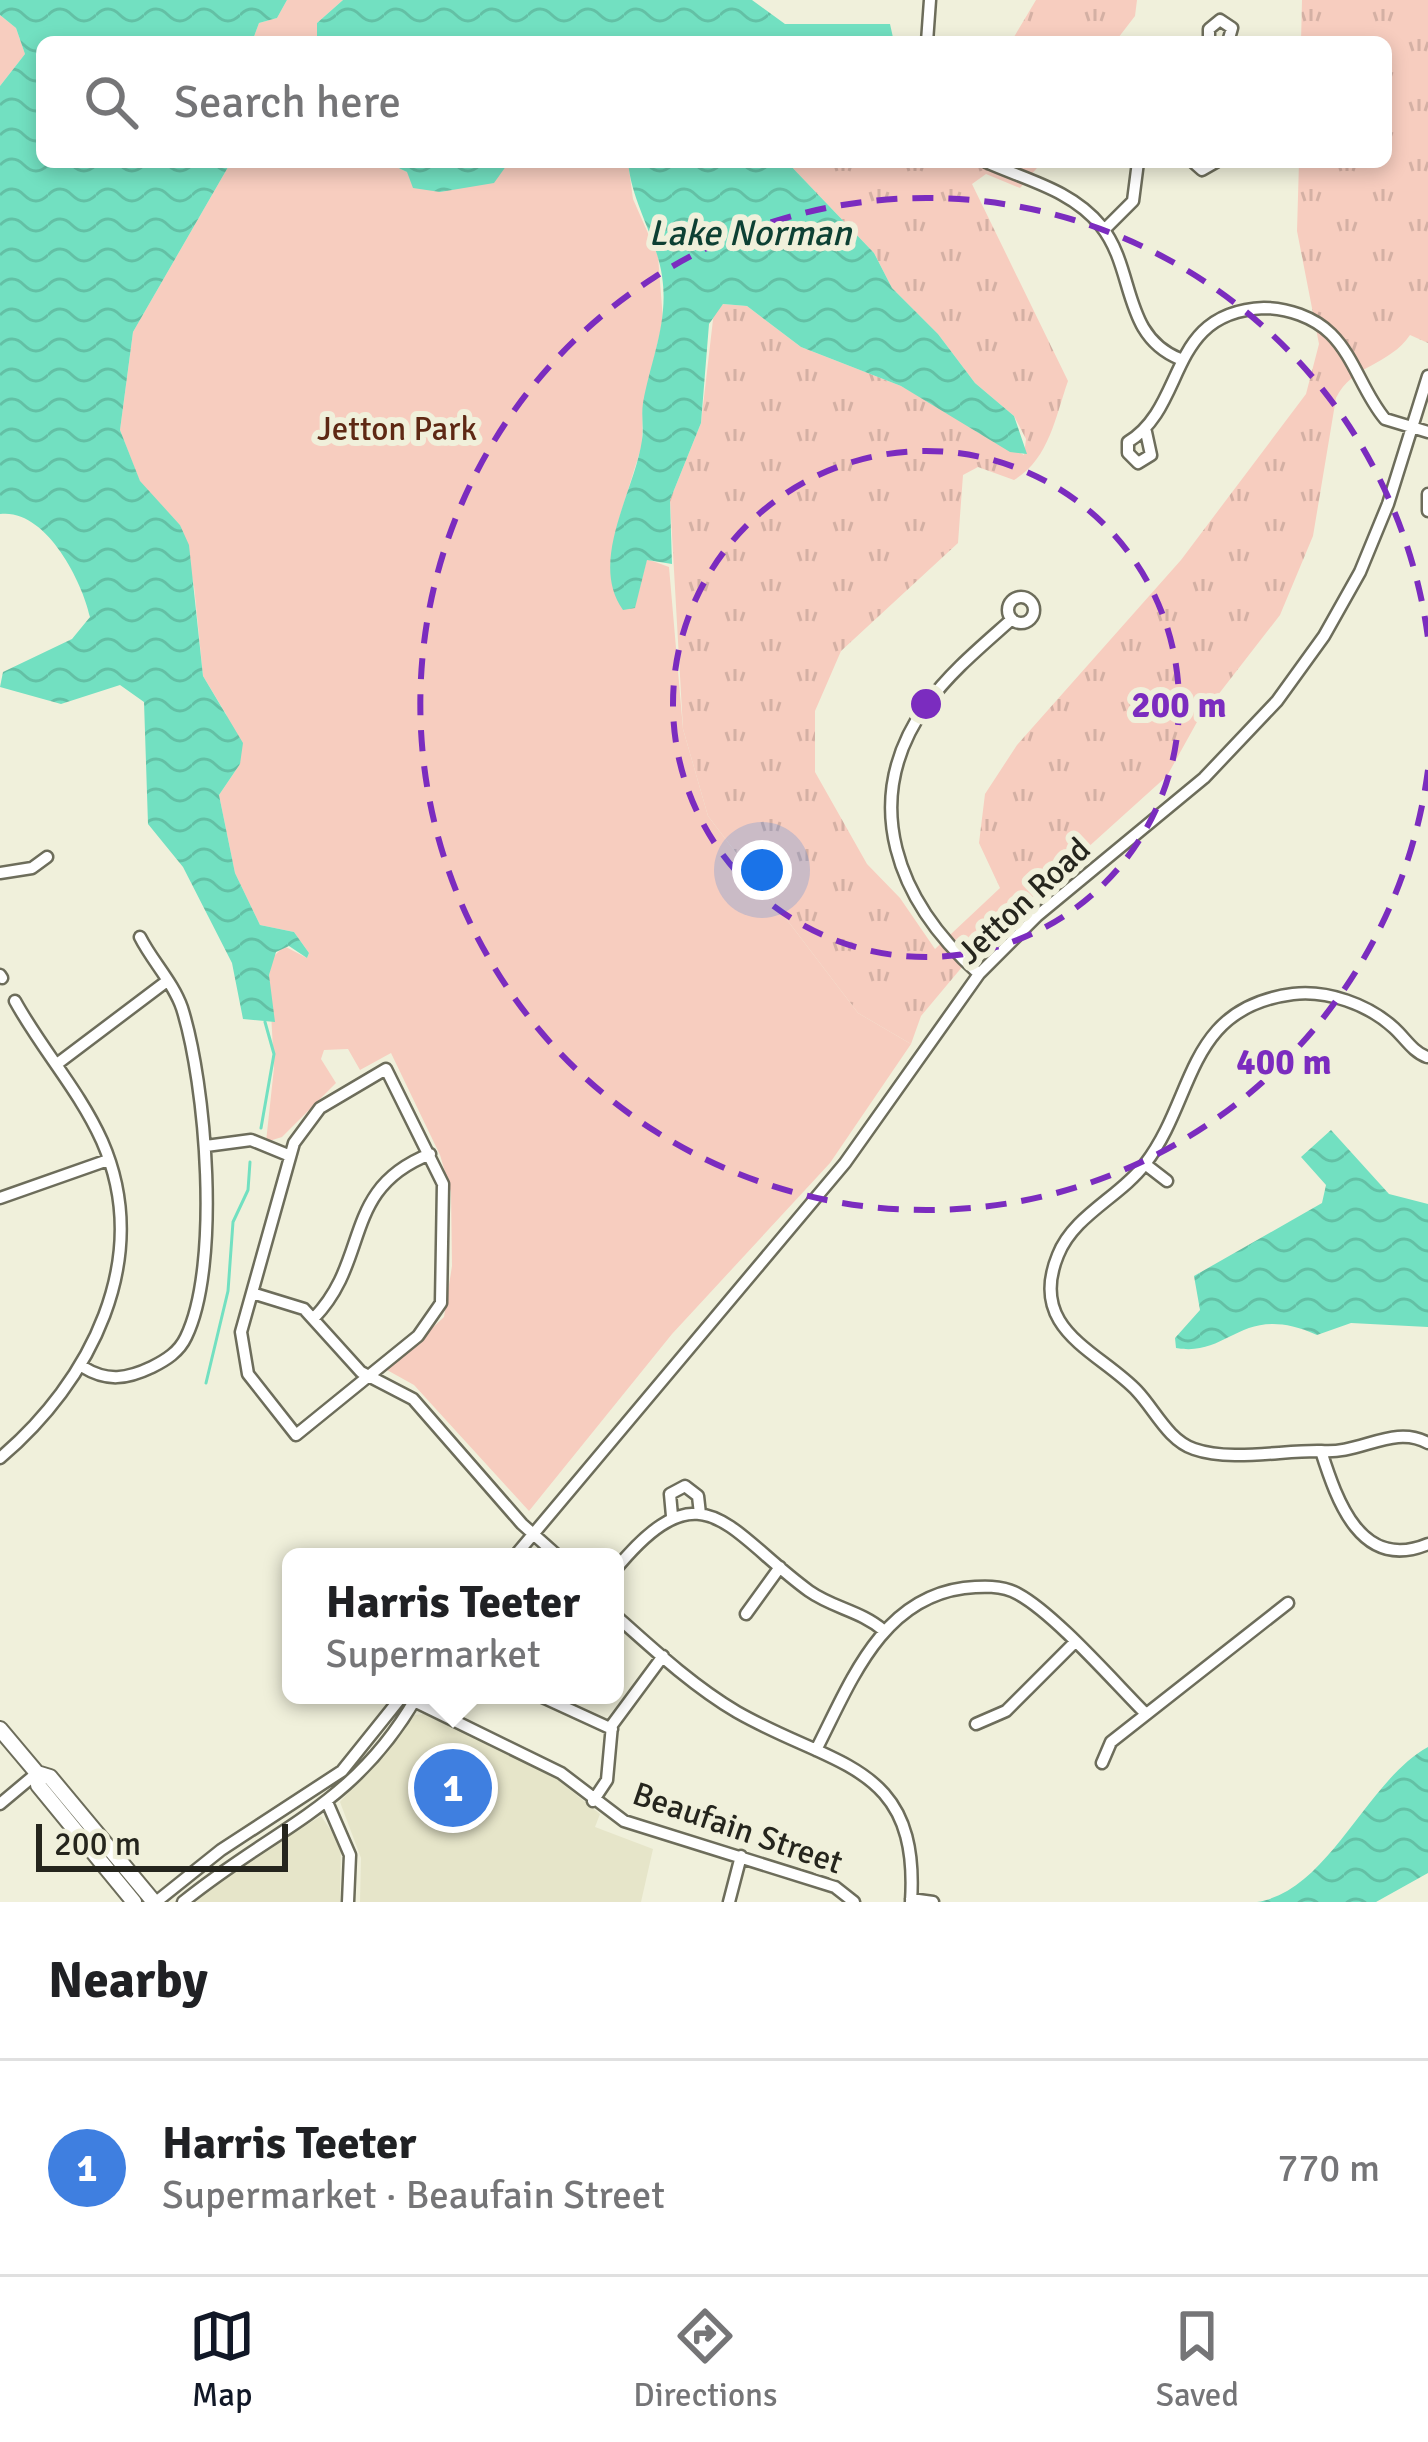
<!DOCTYPE html>
<html lang="en">
<head>
<meta charset="utf-8">
<style>
  :root { --surface:#fff; --page:#f6f6f6; --text:#202124; --muted:#757577; --line:#e0e0e0; --accent:#111827 }
  body { margin:0; font-family:Signika,sans-serif; background:var(--page); color:var(--text) }
  .scale { position:absolute; left:36px; bottom:30px; width:252px; box-sizing:border-box; padding-left:12px; border:6px solid #25251d; border-top:0; font-size:33px; line-height:42px; white-space:nowrap; color:#25251d; -webkit-text-stroke:9px #f0f0db; paint-order:stroke }
  .you { position:absolute; left:762px; top:870px; width:42px; height:42px; margin:-30px; border:9px solid #fff; border-radius:50%; background:#1a73e8; box-shadow:0 0 0 18px #1a73e833 }
  .badge { display:grid; place-items:center; width:78px; height:78px; border-radius:50%; background:var(--accent); color:#fff; font-size:39px; font-weight:700 }
  .pin { position:absolute; translate:-50% -50%; border:6px solid #fff; box-shadow:0 3px 12px #0006 }
  .popup { position:absolute; left:282px; top:1548px; width:342px; height:156px; box-sizing:border-box; display:grid; place-content:center; border-radius:18px; background:var(--surface); filter:drop-shadow(0 3px 9px #0005); font-size:39px; white-space:nowrap; color:var(--muted) }
  .popup b { font-size:45px; color:var(--text) }
  .popup::after { content:''; position:absolute; left:50%; top:100%; margin-left:-24px; border:24px solid transparent; border-top-color:var(--surface) }
  .list { margin:0; padding:0; list-style:none }
  h2 { display:flex; justify-content:space-between; align-items:center; height:156px; margin:0; padding:0 48px; font-size:51px }
  h2 small { font-size:39px; font-weight:400; color:var(--muted) }
  .list li { display:grid; grid-template-columns:78px 1fr auto; gap:36px; align-items:center; box-sizing:border-box; height:216px; padding:0 48px; border-top:3px solid var(--line) }
  .list b { display:block; font-size:45px; white-space:nowrap }
  .list p { margin:0; font-size:39px; white-space:nowrap; color:var(--muted) }
  .list em { font-size:39px; font-style:normal; color:var(--muted) }
  .icon { flex:none; width:66px; height:66px; fill:none; stroke:currentColor; stroke-width:2; stroke-linecap:round; stroke-linejoin:round }
  .map { position:relative; flex:none; width:1428px; height:1902px; overflow:hidden }
  .search { position:absolute; background:var(--surface); box-shadow:0 6px 18px #0003; left:36px; right:36px; top:36px; height:132px; display:flex; align-items:center; gap:30px; box-sizing:border-box; padding:0 42px; border-radius:18px; color:var(--muted); font-size:45px }
  .sheet { height:372px; background:var(--surface) }
  nav { display:flex; justify-content:space-around; align-items:center; box-sizing:border-box; height:168px; border-top:3px solid var(--line); background:var(--surface); font-size:33px; color:var(--muted) }
  nav a { display:grid; justify-items:center; gap:6px }
  nav .on { color:var(--accent) }
  .map>svg:first-child { display:block }
  .built { fill:#e6e5c9 }
  .grass { fill:url(#grass-tufts) }
  .park { fill:#f7cdbf }
  .water { fill:url(#water-waves) }
  .lines { fill:none; stroke-linecap:round; stroke-linejoin:round }
  .stream { stroke:#72e0c1; stroke-width:3 }
  .minor-casing { stroke:#6d6d5b; stroke-width:15 }
  .major-casing { stroke:#6d6d5b; stroke-width:18 }
  .minor { stroke:#fff; stroke-width:10 }
  .major { stroke:#fff; stroke-width:14 }
  .ring { fill:none; stroke:#7b2cbf; stroke-width:6; stroke-dasharray:21 15 }
  .labels { text-anchor:middle; stroke-width:12; stroke-linejoin:round; paint-order:stroke }
  .park-label { font-size:33px; fill:#5e2814; stroke:#f0f0db }
  .street-label { font-size:33px; fill:#25251d; stroke:#f0f0db }
  .water-label { font-size:36px; font-style:italic; fill:#0d4033; stroke:#f0f0db }
  .centre { fill:#7b2cbf; stroke:#f0f0db; stroke-width:6 }
  .ring-label { font-size:36px; text-anchor:middle; font-weight:bold; fill:#7b2cbf; stroke:#f0f0db; stroke-width:12; stroke-linejoin:round; paint-order:stroke }
</style>
</head>
<body>
<div class="map">
<svg width="1428" height="1902" viewBox="0 0 1428 1902">
  <defs>
    <pattern id="grass-tufts" width="24" height="20" patternUnits="userSpaceOnUse" patternTransform="scale(3)"><rect width="24" height="20" fill="#f7cdbf"/><path d="M3 7l-1-3M5 7V3M7 7l1-3M15 17l-1-3M17 17v-4M19 17l1-3" fill="none" stroke="#d4b0a4"/></pattern>
    <pattern id="water-waves" width="16" height="10" patternUnits="userSpaceOnUse" patternTransform="scale(3)"><rect width="16" height="10" fill="#72e0c1"/><path d="M0 5q4-4 8 0t8 0" fill="none" stroke="#63c0a5"/></pattern>
  </defs>
  <rect width="100%" height="100%" fill="#f0f0db"/>
  <path class="built" d="M424,1714L552,1775L600,1814L595,1827L653,1849L641,1902H360L361,1858L340,1802L414,1715Z
    M321,1816L341,1845L340,1902H194L234,1869Z"/>
  <path class="grass" d="M1036,0H1137L1135,16L1115,42H1011Z
    M1302,0H1428V343L1410,335C1390,365 1352,365 1336,398L1313,536L1280,615L1197,722L1167,776L983,942L921,1016L911,1044L858,1013L708,816L683,729L670,500L701,423L714,311L723,304L747,306L801,347L901,386L1024,455L1026,439L1014,416L975,383L938,334L892,288L874,253L787,162H1042L1020,188L986,174L972,184L1068,381C1055,418 1049,459 1014,480L978,467L963,475L958,543L841,651L815,711V772L867,864L900,898L935,949L1000,888L979,843L985,794L1017,745L1181,560L1306,394L1319,344L1297,231L1299,162H1386V42H1301Z"/>
  <path class="park" d="M287,0H343L317,23V42H252L259,23L277,18Z
    M0,15L16,28L25,54L0,86Z
    M231,162H386L407,172L495,180L509,162H628L633,199L658,256L663,320L643,405L642,445L619,519L612,567L638,594L647,559L669,567L683,729L708,816L858,1013L911,1044L830,1163L672,1334L529,1511L414,1385L387,1370L444,1317L452,1266L451,1192L440,1155L391,1053L360,1070L348,1049L324,1050L321,1059L336,1083L282,1137L266,1142L274,1068L269,975L273,957L284,946L307,958L309,953L294,932L260,925L235,873L219,795L240,764L226,714L203,676L194,586L180,525L140,482L120,430L133,332Z"/>
  <path class="water" d="M0,0H287L277,18L259,23L252,42H42V162H231L133,332L120,430L140,481L180,525L189,545L203,676L243,743L240,764L219,795L235,873L260,925L294,932L309,953L307,958L289,946L276,952L269,975L275,1022L243,1019L232,963L183,867L148,824L144,702L120,685L61,704L0,687L3,672L72,639L90,617C82,580 45,508 0,514V86L25,54L16,28L0,15Z
    M343,0H752L785,24H890L894,42H317V23Z
    M386,162H509L494,183L440,192L413,188L407,172Z
    M628,162H787L874,253L892,288L938,334L975,383L1014,416L1027,454L1010,452L901,386L801,347L747,306L723,304L709,324L701,423L670,500L672,564L647,560L635,608L623,610C588,561 635,491 642,440C644,428 641,416 643,403C651,359 669,322 662,276C656,236 632,204 628,162Z
    M1331,1130L1389,1194L1428,1204V1327L1351,1323L1317,1335C1241,1301 1230,1358 1176,1348L1175,1338L1200,1310L1194,1276L1322,1203L1326,1185L1301,1157Z
    M1428,1747V1873L1376,1902H1257C1329,1891 1366,1781 1428,1747Z"/>
  <g class="lines">
    <path class="stream" d="M261,1128L274,1054L265,1022
      M206,1383L228,1291L233,1222L248,1190L250,1162"/>
    <defs>
      <path id="minor" d="M927,42L930,0
        M1209,42V29L1220,20L1232,28L1228,42
        M986,162C1026,180 1072,190 1101,226C1136,270 1121,335 1180,359
        M1193,162L1202,170L1216,162
        M1104,230L1133,201L1138,162
        M1146,432L1151,455L1138,463L1128,453V442C1188,405 1166,312 1264,308C1287,308 1314,317 1331,334C1355,358 1363,393 1385,419L1428,432
        M1428,494V511
        M1008 610a13 13 0 1 1 26 0a13 13 0 1 1-26 0Z
        M0,873L32,868L47,857
        M979,974C898,902 857,802 927,704C950,672 983,645 1012,619
        M0,975L2,978
        M57,1064L167,981
        M386,1069L443,1184L441,1303L418,1336L296,1435L248,1374L241,1332L294,1143L320,1108Z
        M206,1146L251,1140L288,1155
        M1145,1164L1167,1181
        M0,1198L108,1160
        M252,1293L304,1309L361,1372L413,1399L522,1524L559,1557
        M314,1318C371,1259 341,1189 430,1154
        M83,1367C107,1382 127,1379 152,1367C166,1360 179,1352 186,1337C221,1265 206,1084 182,1008C173,982 152,961 140,937
        M1428,1443C1393,1424 1360,1455 1321,1451C1337,1501 1361,1572 1428,1544
        M1321,1451C1283,1450 1231,1462 1194,1449C1168,1440 1155,1410 1137,1391C1099,1351 1027,1330 1058,1255C1074,1215 1120,1197 1145,1164C1196,1098 1185,1008 1293,994C1327,990 1368,1004 1394,1028C1405,1038 1413,1052 1427,1057
        M0,1458C90,1382 154,1259 102,1141C79,1090 42,1050 15,1001
        M672,1516L670,1494L685,1486L698,1496L700,1514
        M514,1557L845,1163L979,974L1037,916L1204,778L1277,701L1324,636L1360,572L1388,504L1428,376
        M615,1570C703,1463 727,1531 809,1591C833,1608 861,1611 883,1630
        M746,1614L780,1567
        M615,1615C653,1649 693,1686 737,1712C835,1768 920,1763 911,1902
        M538,1695L612,1729
        M414,1701L561,1773L624,1821L835,1887L854,1902
        M976,1724L1006,1711L1073,1644
        M816,1750C850,1684 880,1599 964,1588C982,1586 1002,1585 1018,1594C1055,1614 1114,1682 1146,1714
        M1102,1763L1111,1742L1288,1603
        M593,1801L607,1780L612,1725L663,1656
        M327,1802L350,1855L348,1902
        M0,1804L37,1773
        M911,1899L933,1902
        M156,1902L221,1850L342,1771L403,1695
        M183,1902C275,1827 353,1807 416,1698
        M729,1902L741,1856"/>
      <path id="major" d="M0,1729L37,1773L38,1785L134,1902
        M37,1773L50,1777L154,1902"/>
    </defs>
    <use href="#minor" class="minor-casing"/>
    <use href="#major" class="major-casing"/>
    <use href="#minor" class="minor"/>
    <use href="#major" class="major"/>
  </g>
  <g class="ring">
    <circle cx="926" cy="704" r="253"/>
    <path d="M1428 770A506 506 0 1 1 1428 638"/>
  </g>
  <g class="labels">
    <g class="park-label">
      <text x="397" y="440">Jetton Park</text>
    </g>
    <g class="street-label">
      <text transform="translate(1023 900) rotate(-43)" y="12">Jetton Road</text>
      <text transform="translate(738 1827) rotate(19)" y="12">Beaufain Street</text>
    </g>
    <g class="water-label">
      <text x="750" y="245">Lake Norman</text>
    </g>
  </g>
  <circle cx="926" cy="704" r="18" class="centre"/>
  <g class="ring-label">
    <text x="1179" y="717">200 m</text>
    <text x="1284" y="1074">400 m</text>
  </g>
</svg>
<div class="scale">200 m</div>
<div class="you"></div>
<div class="pin badge" style="left:453px;top:1788px;background:#3f7fe0">1</div>
<div class="popup"><b>Harris Teeter</b>Supermarket</div>
<div class="search"><svg class="icon" aria-label="search" viewBox="0 0 24 24"><circle cx="10" cy="10" r="6"/><path d="M15 15l6 6"/></svg>Search here</div>
</div>
<section class="sheet">
<h2>Nearby<small></small></h2>
<ul class="list">
<li><span class="badge" style="background:#3f7fe0">1</span><div><b>Harris Teeter</b><p>Supermarket · Beaufain Street</p></div><em>770 m</em></li>
</ul>
</section>
<nav>
<a class="on"><svg class="icon" aria-label="map" viewBox="0 0 24 24"><path d="M3 6l6-2 6 2 6-2v14l-6 2-6-2-6 2zM9 4v14M15 6v14"/></svg>Map</a>
<a><svg class="icon" aria-label="directions" viewBox="0 0 24 24"><path d="M12 3l9 9-9 9-9-9zM9 14v-3h6M13 9l2 2-2 2"/></svg>Directions</a>
<a><svg class="icon" aria-label="saved" viewBox="0 0 24 24"><path d="M7 4h10v16l-5-4-5 4z"/></svg>Saved</a>
</nav>
</body>
</html>
